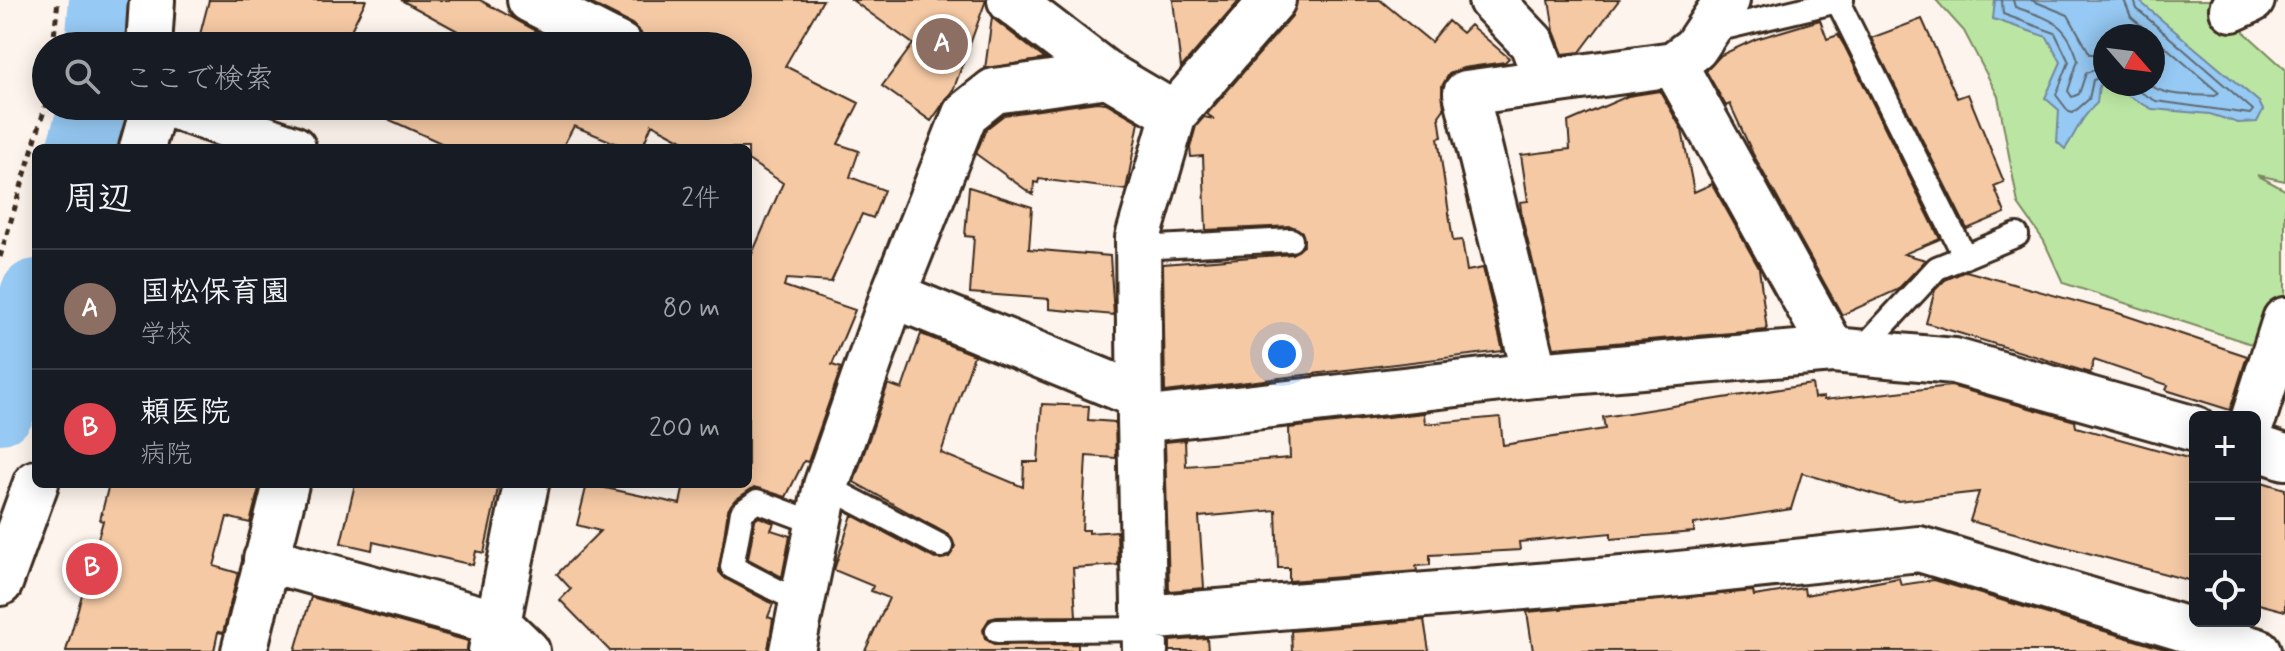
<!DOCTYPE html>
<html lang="ja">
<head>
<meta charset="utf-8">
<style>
  :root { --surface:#171b24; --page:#242831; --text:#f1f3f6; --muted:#9ea1a6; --line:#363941; --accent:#2563eb }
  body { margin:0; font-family:Mynerve,"Klee One",sans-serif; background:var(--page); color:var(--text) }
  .controls { position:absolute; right:24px; bottom:24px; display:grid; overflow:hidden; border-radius:12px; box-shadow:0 4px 20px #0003 }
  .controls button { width:72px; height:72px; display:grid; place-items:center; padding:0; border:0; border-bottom:2px solid var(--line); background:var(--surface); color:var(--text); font:40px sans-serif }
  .compass { position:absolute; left:2093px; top:24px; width:72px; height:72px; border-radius:50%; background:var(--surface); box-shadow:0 4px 20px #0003; rotate:118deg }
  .you { position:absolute; left:1282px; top:354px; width:28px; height:28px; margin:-20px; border:6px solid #fff; border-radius:50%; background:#1a73e8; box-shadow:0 0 0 12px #1a73e833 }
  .badge { display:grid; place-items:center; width:52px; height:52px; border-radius:50%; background:var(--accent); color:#fff; font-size:26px; font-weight:700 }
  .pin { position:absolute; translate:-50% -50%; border:4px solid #fff; box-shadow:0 2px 8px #0006 }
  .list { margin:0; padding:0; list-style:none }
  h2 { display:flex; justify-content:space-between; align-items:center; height:104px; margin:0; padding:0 32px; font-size:34px }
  h2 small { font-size:26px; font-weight:400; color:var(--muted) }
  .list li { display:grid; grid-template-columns:52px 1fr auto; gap:24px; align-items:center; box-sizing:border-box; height:120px; padding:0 32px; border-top:2px solid var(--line) }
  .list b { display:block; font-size:30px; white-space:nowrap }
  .list p { margin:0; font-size:26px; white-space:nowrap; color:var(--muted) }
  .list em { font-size:26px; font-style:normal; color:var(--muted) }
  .icon { flex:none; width:44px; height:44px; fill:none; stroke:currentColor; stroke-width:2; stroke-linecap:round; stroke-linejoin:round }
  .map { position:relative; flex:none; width:2285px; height:651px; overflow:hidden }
  .search { position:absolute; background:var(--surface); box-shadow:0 4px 20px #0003; left:32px; top:32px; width:720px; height:88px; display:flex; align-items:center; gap:20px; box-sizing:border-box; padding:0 28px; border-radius:44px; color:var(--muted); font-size:30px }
  .panel { position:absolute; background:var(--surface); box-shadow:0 4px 20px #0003; left:32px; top:144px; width:720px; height:344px; border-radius:12px }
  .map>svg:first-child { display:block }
  .green { fill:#bbe5a2; stroke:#7b8860; stroke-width:2; fill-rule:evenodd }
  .water { fill:#96c9f3; stroke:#72899e; stroke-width:2 }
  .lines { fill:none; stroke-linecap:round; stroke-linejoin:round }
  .shore { stroke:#5f6a73; stroke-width:2 }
  .river { stroke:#96c9f3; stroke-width:72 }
  .building { fill:#f5c9a4; stroke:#3b2a1e; stroke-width:2 }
  .lane-casing { stroke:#3b2a1e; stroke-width:28 }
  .street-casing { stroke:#3b2a1e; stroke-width:50 }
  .path { stroke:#3b2a1e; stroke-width:5; stroke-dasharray:6 6; stroke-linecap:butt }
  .lane { stroke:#fff; stroke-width:22 }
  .street { stroke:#fff; stroke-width:44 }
</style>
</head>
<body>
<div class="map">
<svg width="2285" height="651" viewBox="0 0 2285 651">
  <rect width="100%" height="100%" fill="#fdf4ed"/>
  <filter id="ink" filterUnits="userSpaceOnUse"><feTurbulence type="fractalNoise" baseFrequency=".0125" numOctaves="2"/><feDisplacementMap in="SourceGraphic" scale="16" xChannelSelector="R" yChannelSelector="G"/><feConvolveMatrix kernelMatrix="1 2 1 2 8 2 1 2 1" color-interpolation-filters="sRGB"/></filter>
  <g filter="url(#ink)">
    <path class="green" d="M1936,0H2209L2285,69V181L2257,175L2285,190V323L2273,351L2063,283L2044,241L2018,204L1998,96L1964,31ZM2105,36H2153V84H2105Z"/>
    <path class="water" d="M1995,0H2138L2259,102L2263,110L2257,122L2238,123L2210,114L2152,109L2107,84H2153V36H2105V83L2099,86L2097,103C2080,118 2078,130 2065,149L2057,142L2059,110L2045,98L2061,62L2047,37L1993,19Z"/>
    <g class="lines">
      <path class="shore" d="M2002,0L2003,14L2055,33L2069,62L2056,95L2069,112L2073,113L2089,99L2093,80L2105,76
        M2013,0L2015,7C2050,19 2066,21 2078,60L2068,91L2072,97L2079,94L2086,73L2105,66
        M2031,0L2068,15L2090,54H2105
        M2124,0L2131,17L2219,93L2215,96C2192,94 2168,98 2148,84
        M2126,84L2156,101L2250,114L2253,110L2137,9L2134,0"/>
      <path class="river" d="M101,46L105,0
        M83,148L95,106
        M0,408L36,295"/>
    </g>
    <path class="building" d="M209,0H366L343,46H197Z
      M401,0H480L564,46H485Z
      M592,0H823L785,66L859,103L838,144L859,151L850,177L884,190L873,218L862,214L831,282L786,279L784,286L855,310L832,365L841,368L808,462L804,461L786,497L754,487L734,501L728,510L719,572L726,579L773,604L768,617L773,619L768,651H610L560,600L571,589L557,574L600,531L577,525L587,484L680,504L684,484H748V263L783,183L748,160V148H697L652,124L642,148H627L574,126L562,148H452L359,106H738V46H645L641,33L632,24L590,3Z
      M852,0H986L954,88L931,121L882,86L913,44Z
      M1173,0H1240L1181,68Z
      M1297,0H1380L1431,42L1448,21L1462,33L1470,25L1509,58L1505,62L1463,68L1449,74L1442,86L1444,109L1439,116L1442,137L1438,138L1453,241L1462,240L1467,271L1483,268L1503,351L1165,392L1163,264L1292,254L1304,246L1302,232L1291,226L1206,230L1203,156L1191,157L1190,148L1196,126L1204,117L1214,119L1207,114L1292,16Z
      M1549,0H1619L1580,52L1563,54L1554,31Z
      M992,17L995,20L1045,59L985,69Z
      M1922,19L1957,98L1968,94L2004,182L1994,186L2005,213L1967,229L1871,38Z
      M1820,20L1827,39L1838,35L1845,47L1940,239L1904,254L1926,260L1897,290L1842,315L1753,154L1730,104L1726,106L1706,71L1721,55L1756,39Z
      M1660,91L1682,130L1694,192L1712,184L1759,268L1767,330L1554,348L1522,218L1520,202L1528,201L1521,155L1570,149L1568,122L1628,96Z
      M1097,102L1106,103L1139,122L1126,190L1039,179L1038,183L1034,182L1033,195L976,154L986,129L1004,115Z
      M969,187L1032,207L1029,249L1110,256L1114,315L1049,309V299L970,293L974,237L965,236Z
      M1966,271L2115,312L2247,356L2230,410L2166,390L2168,385L2094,360L2090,373L1926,323L1935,290L1945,280Z
      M921,334L974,355L941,453L1023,487L1024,462H1038L1042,404L1089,406L1088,420L1115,422L1116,458L1086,456L1082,530H1089V533L1117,531L1118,565L1073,568L1076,616L997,617L989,619L983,630L985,639L996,645L1078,644V651H865L889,598L871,591L873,586L834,570L852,515L935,559L949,557L955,546L947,534L854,482L888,384L902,389Z
      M1812,384L1814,398L1824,397V400L1951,386L2075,421L2076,427L2195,460V582L1970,521L1979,492L1898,501L1802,473L1791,509L1694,524V532L1611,539V533L1519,542L1520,550L1430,555V565L1416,566L1417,571L1289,581V568H1278L1276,510L1199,517L1204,588L1169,591L1165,442L1185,440L1186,466L1290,458L1289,428L1424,413L1425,424L1500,417L1503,445L1605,429L1603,417Z
      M2255,480L2285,489V611L2255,603Z
      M109,484H260L250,523L227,517L214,566L238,573L223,633L218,632L214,651H66L103,521L100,520Z
      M355,484H499L484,553L476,551L473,565L373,542L372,550L341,543Z
      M759,517L774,523L771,530L790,536L782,577L748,559L755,520Z
      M1899,578L1901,585L1934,580L2171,651H1533L1527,612L1753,591L1754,596L1804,588L1805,595Z
      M311,597L468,641L467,651H295Z
      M1424,620L1429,651H1292L1291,631Z
      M1207,638L1208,651H1170V641Z"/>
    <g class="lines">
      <defs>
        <path id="lane" d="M1838,2L1965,257
          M1707,32L1842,0
          M1138,248L1291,240
          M1859,352L1937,268L2017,235
          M826,486L941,546
          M802,603L732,567L742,512L757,501L818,524
          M997,631L1144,629"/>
        <path id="street" d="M530,0L620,46
          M1010,0L1108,75L1174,114
          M1273,0L1174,114L1138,238L1140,420L1535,375L1833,350L1954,361L2195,429
          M1491,0L1532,43L1547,82
          M1727,0L1695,48L1674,64L1833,350
          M2232,9L2252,0
          M149,46L152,0
          M172,106L293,148
          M142,148L154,106
          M893,295L1139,396
          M1535,375L1466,93L1674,64
          M2254,417L2285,320
          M1140,420L1145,651
          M2255,447L2285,457
          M526,484L498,623L527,651
          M266,559L498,623L491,651
          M0,583L36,483
          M1144,618L1659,576L1919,549L2258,651
          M244,651L286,484
          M792,651L826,486L893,295L965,114L994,91L1108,75"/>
      </defs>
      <use href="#lane" class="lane-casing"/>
      <use href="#street" class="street-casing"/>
      <path class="path" d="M53,46L58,0
        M0,257L46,104"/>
      <use href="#lane" class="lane"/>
      <use href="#street" class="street"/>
    </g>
  </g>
</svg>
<div class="controls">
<button>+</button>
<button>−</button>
<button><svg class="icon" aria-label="locate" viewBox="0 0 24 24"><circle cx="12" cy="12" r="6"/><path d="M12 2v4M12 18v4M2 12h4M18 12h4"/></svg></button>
</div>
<svg class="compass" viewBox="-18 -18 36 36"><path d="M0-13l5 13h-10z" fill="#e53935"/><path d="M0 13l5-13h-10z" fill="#9ea1a6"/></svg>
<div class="you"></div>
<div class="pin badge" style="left:942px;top:44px;background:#8d6e63">A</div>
<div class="pin badge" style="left:92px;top:569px;background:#e0444e">B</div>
<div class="search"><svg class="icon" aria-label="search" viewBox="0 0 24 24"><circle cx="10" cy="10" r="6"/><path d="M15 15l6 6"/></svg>ここで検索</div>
<section class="panel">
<h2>周辺<small>2件</small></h2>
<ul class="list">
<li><span class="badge" style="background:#8d6e63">A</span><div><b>国松保育園</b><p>学校</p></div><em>80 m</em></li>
<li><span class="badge" style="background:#e0444e">B</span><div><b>頼医院</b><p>病院</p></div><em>200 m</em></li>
</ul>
</section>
</div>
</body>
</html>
